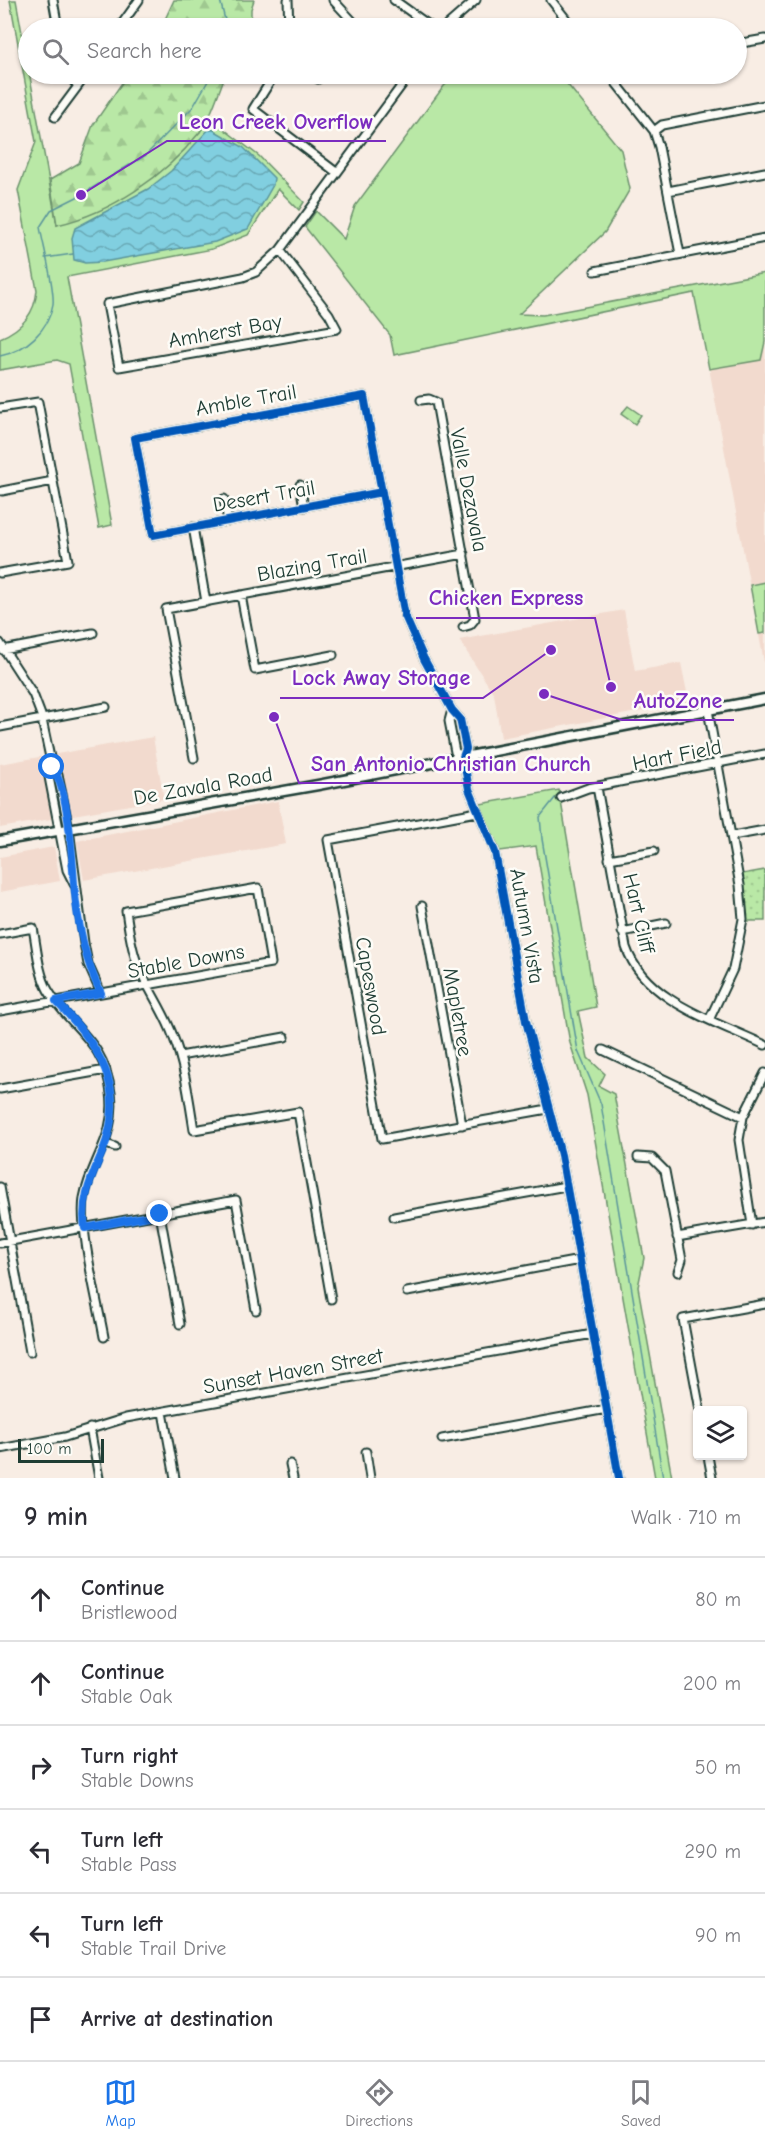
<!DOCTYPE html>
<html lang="en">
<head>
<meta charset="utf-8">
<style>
  :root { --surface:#fff; --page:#f2f2f3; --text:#2b2b33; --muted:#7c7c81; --line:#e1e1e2; --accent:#1a73e8 }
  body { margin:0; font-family:"Comic Neue",sans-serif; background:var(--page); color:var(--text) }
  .controls { position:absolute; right:18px; bottom:18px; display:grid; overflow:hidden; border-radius:6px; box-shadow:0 2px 4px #0004 }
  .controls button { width:54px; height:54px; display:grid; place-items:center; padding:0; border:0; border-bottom:2px solid var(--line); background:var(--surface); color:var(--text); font:30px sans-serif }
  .scale { position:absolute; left:18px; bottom:15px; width:86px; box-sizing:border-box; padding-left:6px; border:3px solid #1f3d34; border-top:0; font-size:16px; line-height:21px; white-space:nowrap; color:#1f3d34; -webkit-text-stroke:4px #fdfcf7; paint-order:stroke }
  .stop { position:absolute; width:18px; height:18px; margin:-14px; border:4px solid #1a73e8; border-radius:50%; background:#fff }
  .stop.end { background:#1a73e8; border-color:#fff; box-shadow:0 2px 6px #0008 }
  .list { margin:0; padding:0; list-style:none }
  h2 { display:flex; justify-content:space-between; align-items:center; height:78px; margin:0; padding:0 24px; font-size:26px }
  h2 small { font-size:20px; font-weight:400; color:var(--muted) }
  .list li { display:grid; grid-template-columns:39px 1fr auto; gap:18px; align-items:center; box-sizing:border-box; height:84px; padding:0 24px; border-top:2px solid var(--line) }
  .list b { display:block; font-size:22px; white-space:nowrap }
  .list p { margin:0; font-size:20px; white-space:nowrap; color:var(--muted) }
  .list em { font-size:20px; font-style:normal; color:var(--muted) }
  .icon { flex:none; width:33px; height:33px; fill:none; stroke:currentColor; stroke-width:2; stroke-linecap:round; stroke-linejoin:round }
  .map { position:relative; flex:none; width:765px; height:1478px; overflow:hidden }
  .search { position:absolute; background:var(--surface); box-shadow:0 2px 4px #0004; left:18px; right:18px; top:18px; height:66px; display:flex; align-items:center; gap:15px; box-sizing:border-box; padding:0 21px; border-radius:33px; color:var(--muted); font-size:22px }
  .sheet { height:582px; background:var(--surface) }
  nav { display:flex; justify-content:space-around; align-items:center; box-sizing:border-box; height:84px; border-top:2px solid var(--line); background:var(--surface); font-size:16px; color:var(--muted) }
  nav a { display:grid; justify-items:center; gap:3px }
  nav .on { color:var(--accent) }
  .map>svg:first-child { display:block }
  .built { fill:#f2dace }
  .grass { fill:#b9e8a6; stroke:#6c926d; stroke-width:1.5 }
  .forest { fill:url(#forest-firs); stroke:#6c926d; stroke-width:1.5 }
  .park { fill:url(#park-dots); stroke:#6c926d; stroke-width:1.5 }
  .water { fill:url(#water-waves); stroke:#5a959b; stroke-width:1.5 }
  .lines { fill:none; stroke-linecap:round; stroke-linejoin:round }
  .stream { stroke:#5a959b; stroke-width:1.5 }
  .minor-casing { stroke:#1f3d34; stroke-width:11 }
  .major-casing { stroke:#1f3d34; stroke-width:13 }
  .minor { stroke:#fdfcf7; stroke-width:7 }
  .major { stroke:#fdfcf7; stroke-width:8 }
  .cycleway-casing { stroke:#fdfcf7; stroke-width:11 }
  .cycleway { stroke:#0057b8; stroke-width:8 }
  .route { stroke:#1a73e8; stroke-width:8 }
  .labels { text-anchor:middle; stroke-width:5; stroke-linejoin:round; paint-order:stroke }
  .street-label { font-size:21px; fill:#1f3d34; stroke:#fdfcf7 }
  .leader { fill:none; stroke:#7b2cbf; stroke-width:2 }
  .callout-dot { fill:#7b2cbf; stroke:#fdfcf7; stroke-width:2 }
  .callout-label { font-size:22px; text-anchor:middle; font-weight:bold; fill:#7b2cbf; stroke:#fdfcf7; stroke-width:5; stroke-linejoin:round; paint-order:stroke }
</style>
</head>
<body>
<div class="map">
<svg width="765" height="1478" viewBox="0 0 765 1478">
  <defs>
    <pattern id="forest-firs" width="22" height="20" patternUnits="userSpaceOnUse" patternTransform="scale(1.5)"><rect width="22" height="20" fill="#b9e8a6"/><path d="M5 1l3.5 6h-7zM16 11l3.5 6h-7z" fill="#9fc890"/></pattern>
    <pattern id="park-dots" width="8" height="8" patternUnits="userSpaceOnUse" patternTransform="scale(1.5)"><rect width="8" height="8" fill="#b9e8a6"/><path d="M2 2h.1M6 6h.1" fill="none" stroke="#9fc890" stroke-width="1.8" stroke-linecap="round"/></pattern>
    <pattern id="water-waves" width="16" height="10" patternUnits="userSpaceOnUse" patternTransform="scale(1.5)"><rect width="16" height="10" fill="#81cfe0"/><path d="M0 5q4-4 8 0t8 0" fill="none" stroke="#69a9b6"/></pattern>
  </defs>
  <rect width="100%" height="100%" fill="#f8ede4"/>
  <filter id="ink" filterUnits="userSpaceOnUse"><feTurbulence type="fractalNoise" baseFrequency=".0167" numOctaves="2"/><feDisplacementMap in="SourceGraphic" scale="12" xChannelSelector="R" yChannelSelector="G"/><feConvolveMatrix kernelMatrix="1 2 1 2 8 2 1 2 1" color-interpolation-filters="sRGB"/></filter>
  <g filter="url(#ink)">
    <path class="built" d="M765,280V667L695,293Z
      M624,610L635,671L681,663L689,702L501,738L494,694L459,640Z
      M153,737L164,799L0,828V764Z
      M278,801L286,844L84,880L77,841Z
      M54,847L60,881L0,892V857Z"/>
    <path class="grass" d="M10,0H16L57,225L200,132L208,117L259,156L304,202L299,210L278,189L248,235L212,249L67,277L112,525L99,528L69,364L57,360L0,370V338C22,329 35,313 37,290L18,190L36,142Z
      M457,74H559L621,150L630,189L605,232L519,314L543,315L765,273V342L761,360L709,369L694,293L394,355L390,335L305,227L316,211L344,239L355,206L444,86Z
      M628,406L641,415L635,424L621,414Z
      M765,582V633L759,634L750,585Z
      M559,790L596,1007L578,1011L588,1058L605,1074L599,1086L614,1094L644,1258L638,1287L672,1478H655L587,1095L570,1043L536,846L500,851L480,804Z"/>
    <path class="forest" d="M174,0H254L251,9V28H161Z
      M128,74H226C218,92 212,117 199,133C165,176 111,213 57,225L50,180L79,163L93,125Z"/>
    <path class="park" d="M765,870V921H747L742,874Z"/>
    <path class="water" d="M210,128L243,147L274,178L273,185L248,229L215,242L103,262L85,263L74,260L72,238L75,228L148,189L171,171Z"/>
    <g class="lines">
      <path class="stream" d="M220,0L227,28
        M45,258L73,254
        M0,356C25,351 49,330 53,304C55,288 43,245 40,227L51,210L81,195L146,155L193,107L212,74
        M555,798L540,817L542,839L578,1051L601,1104L663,1478"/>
      <defs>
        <path id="minor" d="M53,0L58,28
          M288,0L289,28
          M333,0L358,27
          M394,0L433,28
          M551,0L573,28
          M119,28L139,0
          M444,28L476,0
          M736,44L765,39
          M67,74L78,86
          M275,74L253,109L336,172
          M311,74L318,79
          M609,74L654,131L659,147L680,254
          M55,117L87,74
          M654,131L662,125L765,105
          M668,191L765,172
          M280,250L329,314L337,329L119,367L107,304L243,277L256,272L280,250L410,74
          M595,271L765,238
          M421,400L429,399L436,402L475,619L470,625L463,627
          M0,408L38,402L68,561L0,573
          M300,485L304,507
          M2,491L53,481
          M382,492L153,535L135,438L364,396L405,616L424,659L452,710L460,719L466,749L463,757L469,789L495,852L526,1021L561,1155L619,1478
          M224,499L228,521
          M193,527L206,602
          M241,595L255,670L333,655
          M0,643L33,694L41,715L52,767L58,775L69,829L84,943L88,964L101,993
          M3,650L93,633
          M452,710L449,721L455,752L463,757
          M708,710L740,885L743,919L733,969L710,1018
          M0,727L106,707
          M194,758L166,609L464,554
          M52,767L49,777L67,870L74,884
          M597,787L626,947C644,1001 717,1022 765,1045
          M561,798L588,788L765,754
          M477,812L328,840L382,1139L548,1109
          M732,836L765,830
          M609,859L654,851
          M422,906L462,1125
          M622,932L666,923
          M0,934L33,928C37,948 38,972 48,990C71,1030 104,1038 111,1093C117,1136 91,1160 84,1198C79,1230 98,1303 104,1337
          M0,1011L271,963L258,888L126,911C129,929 131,949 138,965C148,990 164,1011 173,1036C185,1066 189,1099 194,1130L298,1112L331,1299
          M603,1050L743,1117
          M180,1056L285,1037
          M0,1089L106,1070
          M106,1144L115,1147
          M638,1157L652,1158L665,1171L682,1260L678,1272
          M0,1187L30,1352
          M160,1214L180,1324
          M394,1217L566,1186
          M752,1225L739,1140L743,1117L765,1073
          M677,1237L765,1222
          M0,1243L236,1200L256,1310
          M407,1292L580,1260
          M700,1410L683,1319L765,1304
          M163,1412L175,1478
          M90,1428L99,1478
          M442,1439L607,1409
          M0,1449L65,1437L126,1418L593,1334
          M366,1452L370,1478
          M708,1456L712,1478
          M290,1464L293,1478"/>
        <path id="major" d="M0,841L318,785L765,699"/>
      </defs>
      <use href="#minor" class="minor-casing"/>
      <use href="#major" class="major-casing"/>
      <use href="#minor" class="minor"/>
      <use href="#major" class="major"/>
      <defs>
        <path id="cycleway" d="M382,492L153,535L135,438L364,396L405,616L424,659L452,710L460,719L466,749L463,757L469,789L495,852L526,1021L561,1155L619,1478"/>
      </defs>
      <use href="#cycleway" class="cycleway-casing"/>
      <use href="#cycleway" class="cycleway"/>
    </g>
  </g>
  <g class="lines" filter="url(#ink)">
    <path class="route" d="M52,767C69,789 72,856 74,884C77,920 85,961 101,993L56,1001C99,1046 129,1088 102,1153C91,1179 81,1199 85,1228L160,1214"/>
  </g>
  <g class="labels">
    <g class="street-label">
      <text transform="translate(225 331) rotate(-10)" y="7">Amherst Bay</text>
      <text transform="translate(246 400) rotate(-10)" y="7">Amble Trail</text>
      <text transform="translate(469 490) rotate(79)" y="7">Valle Dezavala</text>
      <text transform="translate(264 496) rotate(-10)" y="7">Desert Trail</text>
      <text transform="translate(312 565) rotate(-10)" y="7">Blazing Trail</text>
      <text transform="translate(677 755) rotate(-11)" y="7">Hart Field</text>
      <text transform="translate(203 786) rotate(-10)" y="7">De Zavala Road</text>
      <text transform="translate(639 913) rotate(77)" y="7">Hart Cliff</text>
      <text transform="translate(527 926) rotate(80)" y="7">Autumn Vista</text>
      <text transform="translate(186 961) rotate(-10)" y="7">Stable Downs</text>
      <text transform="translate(371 986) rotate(80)" y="7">Capeswood</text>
      <text transform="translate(458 1012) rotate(80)" y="7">Mapletree</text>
      <text transform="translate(293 1371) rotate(-10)" y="7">Sunset Haven Street</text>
    </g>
  </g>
  <path class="leader" d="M81 195L167 141H386M611 687L595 618H416M551 650L483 698H280M544 694L622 720H734M274 717L299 783H603"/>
  <g class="callout-dot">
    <circle cx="81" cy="195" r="6"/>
    <circle cx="611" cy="687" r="6"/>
    <circle cx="551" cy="650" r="6"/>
    <circle cx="544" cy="694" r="6"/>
    <circle cx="274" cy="717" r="6"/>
  </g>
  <g class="callout-label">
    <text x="276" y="129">Leon Creek Overflow</text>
    <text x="506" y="605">Chicken Express</text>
    <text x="381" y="685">Lock Away Storage</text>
    <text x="678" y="708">AutoZone</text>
    <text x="451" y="771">San Antonio Christian Church</text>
  </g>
</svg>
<div class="controls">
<button><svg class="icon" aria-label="layers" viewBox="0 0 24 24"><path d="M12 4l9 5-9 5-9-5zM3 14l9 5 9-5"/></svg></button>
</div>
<div class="scale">100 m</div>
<div class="stop" style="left:52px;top:767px"></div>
<div class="stop end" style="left:160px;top:1214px"></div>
<div class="search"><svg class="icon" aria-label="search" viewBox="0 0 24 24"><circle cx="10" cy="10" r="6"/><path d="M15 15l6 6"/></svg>Search here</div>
</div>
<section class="sheet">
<h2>9 min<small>Walk · 710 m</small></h2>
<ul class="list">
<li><svg class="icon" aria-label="ahead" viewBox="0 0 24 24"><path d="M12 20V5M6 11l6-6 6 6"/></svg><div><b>Continue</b><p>Bristlewood</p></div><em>80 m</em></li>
<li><svg class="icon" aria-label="ahead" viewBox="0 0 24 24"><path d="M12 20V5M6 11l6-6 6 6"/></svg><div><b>Continue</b><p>Stable Oak</p></div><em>200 m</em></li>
<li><svg class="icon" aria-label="right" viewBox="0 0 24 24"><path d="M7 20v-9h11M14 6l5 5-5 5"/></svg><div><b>Turn right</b><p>Stable Downs</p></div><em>50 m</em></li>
<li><svg class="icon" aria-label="left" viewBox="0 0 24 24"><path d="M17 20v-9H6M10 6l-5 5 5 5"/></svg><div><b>Turn left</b><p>Stable Pass</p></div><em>290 m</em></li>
<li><svg class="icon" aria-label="left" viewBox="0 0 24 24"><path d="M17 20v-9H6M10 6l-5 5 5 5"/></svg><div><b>Turn left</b><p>Stable Trail Drive</p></div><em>90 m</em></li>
<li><svg class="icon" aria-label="arrive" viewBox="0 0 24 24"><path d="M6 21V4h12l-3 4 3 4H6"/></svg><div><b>Arrive at destination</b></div></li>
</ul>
</section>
<nav>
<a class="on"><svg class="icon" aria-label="map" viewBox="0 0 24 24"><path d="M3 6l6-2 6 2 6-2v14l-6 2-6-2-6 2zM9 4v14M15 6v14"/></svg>Map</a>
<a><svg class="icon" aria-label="directions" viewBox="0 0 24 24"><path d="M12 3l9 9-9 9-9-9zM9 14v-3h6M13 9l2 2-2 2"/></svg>Directions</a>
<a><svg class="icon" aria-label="saved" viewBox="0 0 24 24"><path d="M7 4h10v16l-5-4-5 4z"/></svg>Saved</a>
</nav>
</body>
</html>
